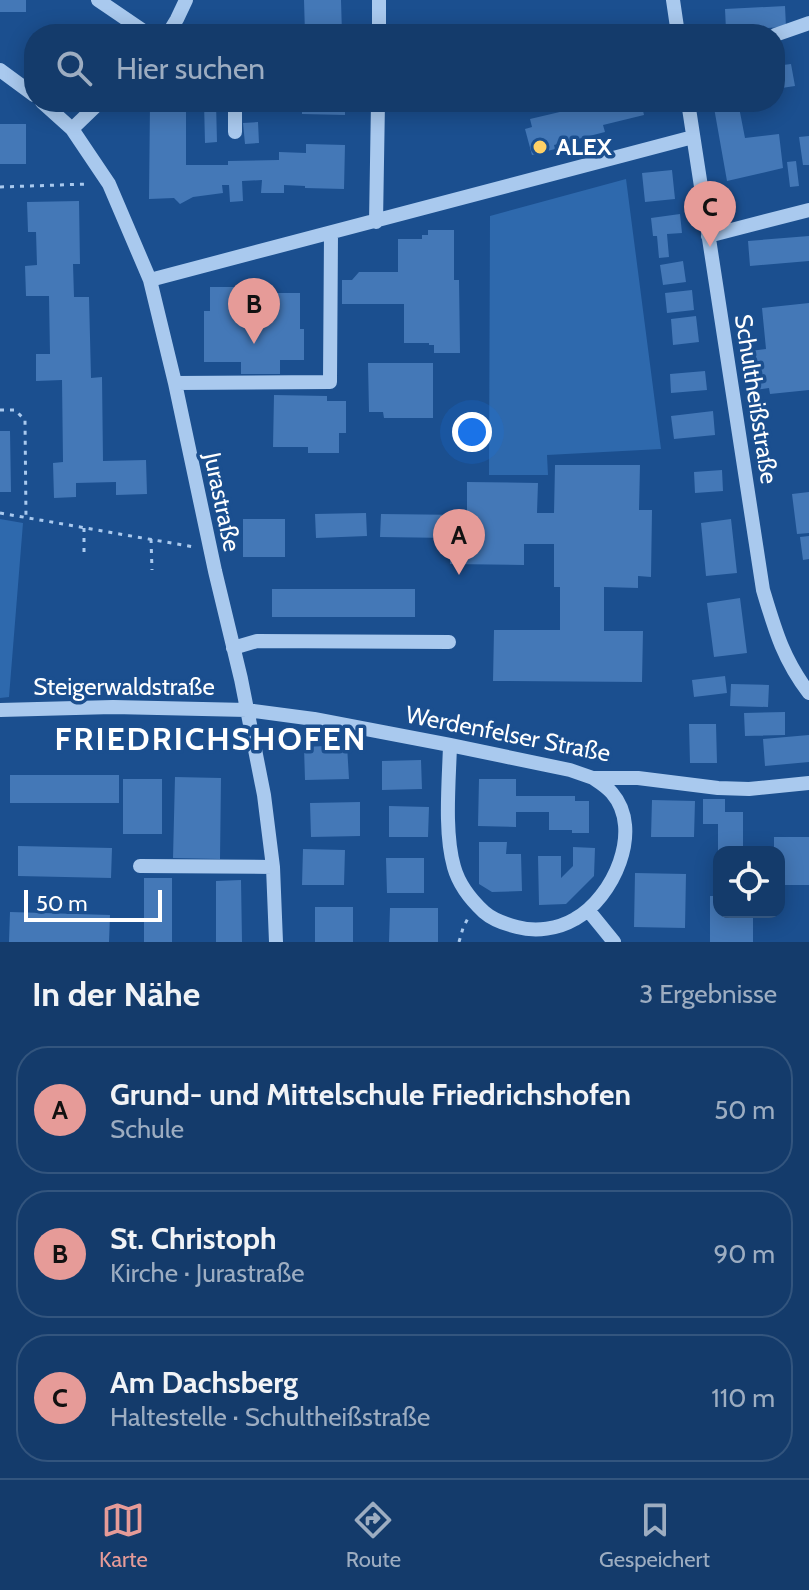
<!DOCTYPE html>
<html lang="de">
<head>
<meta charset="utf-8">
<style>
  :root { --surface:#143b6b; --page:#214673; --text:#f1f3f6; --muted:#9dadc1; --line:#33557e; --accent:#e69b98 }
  body { margin:0; font-family:Cabin,sans-serif; background:var(--page); color:var(--text) }
  .controls { position:absolute; right:24px; bottom:24px; display:grid; overflow:hidden; border-radius:16px; box-shadow:0 4px 20px #0003 }
  .controls button { width:72px; height:72px; display:grid; place-items:center; padding:0; border:0; border-bottom:2px solid var(--line); background:var(--surface); color:var(--text); font:40px sans-serif }
  .scale { position:absolute; left:24px; bottom:20px; width:138px; box-sizing:border-box; padding-left:8px; border:4px solid #fff; border-top:0; font-size:22px; line-height:28px; white-space:nowrap; color:#fff; -webkit-text-stroke:6px #1b4f8f; paint-order:stroke }
  .you { position:absolute; left:472px; top:432px; width:28px; height:28px; margin:-20px; border:6px solid #fff; border-radius:50%; background:#1a73e8; box-shadow:0 0 0 12px #1a73e833 }
  .badge { display:grid; place-items:center; width:52px; height:52px; border-radius:50%; background:var(--accent); color:#111; font-size:26px; font-weight:700 }
  .pin { position:absolute; translate:-50% -66px; filter:drop-shadow(0 2px 4px #0008) }
  .pin::after { content:''; position:absolute; top:42px; width:28px; height:24px; background:inherit; clip-path:polygon(0 0,100% 0,50% 100%) }
  .list { margin:0; padding:0; list-style:none }
  h2 { display:flex; justify-content:space-between; align-items:center; height:104px; margin:0; padding:0 32px; font-size:34px }
  h2 small { font-size:26px; font-weight:400; color:var(--muted) }
  .list li { display:grid; grid-template-columns:52px 1fr auto; gap:24px; align-items:center; box-sizing:border-box; height:128px; margin:0 16px 16px; padding:0 16px; border:2px solid var(--line); border-radius:32px }
  .list b { display:block; font-size:30px; white-space:nowrap }
  .list p { margin:0; font-size:26px; white-space:nowrap; color:var(--muted) }
  .list em { font-size:26px; font-style:normal; color:var(--muted) }
  .icon { flex:none; width:44px; height:44px; fill:none; stroke:currentColor; stroke-width:2; stroke-linecap:round; stroke-linejoin:round }
  .map { position:relative; flex:none; width:809px; height:942px; overflow:hidden }
  .search { position:absolute; background:var(--surface); box-shadow:0 4px 20px #0003; left:24px; right:24px; top:24px; height:88px; display:flex; align-items:center; gap:20px; box-sizing:border-box; padding:0 28px; border-radius:32px; color:var(--muted); font-size:30px }
  .sheet { height:536px; background:var(--surface) }
  nav { display:flex; justify-content:space-around; align-items:center; box-sizing:border-box; height:112px; border-top:2px solid var(--line); background:var(--surface); font-size:22px; color:var(--muted) }
  nav a { display:grid; justify-items:center; gap:4px }
  nav .on { color:var(--accent) }
  .map>svg:first-child { display:block }
  .green { fill:#2e69ad }
  .building { fill:#4478b7 }
  .lines { fill:none; stroke-linecap:round; stroke-linejoin:round }
  .path { stroke:#a9c9ee; stroke-width:3; stroke-dasharray:4 6; stroke-linecap:butt }
  .minor { stroke:#a9c9ee; stroke-width:14 }
  .poi-dot { fill:#ffd166; stroke:#1b4f8f; stroke-width:3 }
  .labels { text-anchor:middle; stroke-width:7; stroke-linejoin:round; paint-order:stroke }
  .poi-label { font-size:24px; font-weight:bold; fill:#fff; stroke:#1b4f8f; text-anchor:start }
  .street-label { font-size:24px; fill:#fff; stroke:#1b4f8f }
  .district-label { font-size:32px; font-weight:bold; letter-spacing:2px; fill:#fff; stroke:#1b4f8f }
</style>
</head>
<body>
<div class="map">
<svg width="809" height="942" viewBox="0 0 809 942">
  <rect width="100%" height="100%" fill="#1b4f8f"/>
  <path class="green" d="M626,179L661,449L547,455L548,475H489L490,216Z
    M0,519L23,523L9,697L0,698Z"/>
  <path class="building" d="M0,0H26V12H0Z
    M304,0H341L342,34H305Z
    M785,6L786,27L726,30L725,9Z
    M648,27L649,34H559V31Z
    M791,64L795,86L775,89V66Z
    M150,102H186V165H228V161L279,160V152L306,153V144L345,145L344,189L305,188V186L284,185V193H261L262,180L242,181L243,201L230,202L229,185H222L223,193L193,197L180,204L174,198L149,199Z
    M204,102H216L217,142L205,143Z
    M302,102H345V115L302,114Z
    M581,102H641L644,115L603,125L605,132L554,145L555,149L532,155L525,129L532,127L530,119L564,111L563,107Z
    M713,102H738L745,138L779,134L783,168L727,181Z
    M258,122L259,143L245,144L243,123Z
    M0,124H26V164H0Z
    M809,136V165H803L799,137Z
    M796,161L799,186L790,187L787,162Z
    M672,170L675,199L645,202L642,173Z
    M79,201L80,264H73L74,297H89L91,378L102,377L103,461L146,460L147,494L116,495V482L76,483V497L54,498L53,463L63,462L62,380L36,381V354H50L49,296H26L25,266L37,265L36,232H28L27,202Z
    M680,214L682,233L667,234L669,257L659,258L657,236H653L651,218Z
    M428,230H454V280H459L460,353H434V345H429V343H404V304H342V280H352L359,272H398V239H422V235H428Z
    M809,236V261L750,266L748,241Z
    M683,261L686,282L663,285L660,265Z
    M210,287H251V293H300V329H304V360H280V374H241V362H204V311H210Z
    M692,290L694,310L667,313L665,293Z
    M809,303V390L770,394L769,388L747,391L742,352L766,349L762,308Z
    M696,316L699,342L673,345L671,319Z
    M368,363H433V418H384L383,412H369Z
    M705,371L707,390L671,393L670,374Z
    M274,395L327,396V401H346V433H339V453H308V447H273Z
    M713,411L715,435L674,439L671,416Z
    M0,431H10L11,492H0Z
    M555,465H640L639,510H652L651,577L638,576V588L604,587V631H643L642,682L493,681L494,630H560V587H554V544H524V565L450,564V538L380,537L381,514L467,515V482L538,483L537,513H554Z
    M722,470L723,491L695,493L694,472Z
    M809,492V533L797,534L792,494Z
    M366,513L367,536L316,538L315,514Z
    M243,519H285V557H243Z
    M731,519L737,573L706,576L701,523Z
    M809,536V559L803,560L800,537Z
    M272,589H415V617H272Z
    M740,598L747,653L714,657L707,603Z
    M725,676L727,693L694,697L692,680Z
    M731,684L769,685L768,707L730,706Z
    M785,712V735L745,736L744,713Z
    M689,724H716L717,763H690Z
    M809,735V762L765,766L763,739Z
    M347,745L349,779L305,780L304,747Z
    M421,760L422,789L382,790V761Z
    M10,775H119V803H10Z
    M175,777L221,778L220,859L173,858Z
    M123,779H162V834H123Z
    M479,779H516V796H575V801H589V833H572V830H549V812H516V827L478,826Z
    M703,799H725V812H743V852H718V824H703Z
    M652,800L695,801L694,837H651Z
    M360,802V836L311,837L310,803Z
    M389,806L429,807L428,837H389Z
    M774,837H809V885H779V852H774Z
    M479,842H507L506,854H521L522,891L492,892L479,884Z
    M18,846L112,848L111,878L18,876Z
    M573,847L595,848L594,876L566,904L539,905L538,856H561V878L573,866Z
    M303,849L345,850L344,885H302Z
    M386,858H424V893H387Z
    M635,873L686,874L685,928L634,927Z
    M144,878H172V942H144Z
    M241,880L242,942H216V881Z
    M710,896H719V912H753V942H710Z
    M315,907H353V942H315Z
    M390,908H438V942H389Z
    M10,912L110,915L109,942H9Z"/>
  <g class="lines">
    <path class="path" d="M0,187L88,184
      M0,410H15L25,420L26,518
      M0,513L194,547
      M84,528V557
      M151,539L152,570
      M459,942L463,928L468,918"/>
    <path class="minor" d="M98,0L148,34
      M673,0L678,34
      M168,34L177,19L186,0
      M379,34V0
      M775,35L809,23
      M0,70L34,95
      M42,102L72,129L109,184L150,280L175,383L215,571L241,679L264,795L273,867L276,942
      M235,102V132
      M688,102L763,590C775,630 783,659 809,693
      M72,129L100,102
      M376,222L378,102
      M708,236L809,210
      M150,280L693,137
      M175,383L330,382L331,234
      M233,648L257,641L449,642
      M0,710L113,707L247,710L314,719L450,745L570,770L593,778H638L718,788L749,789L809,783
      M450,745C449,782 444,832 454,867C459,885 470,899 484,912C493,920 505,924 517,927C536,932 558,929 575,919C613,898 644,830 612,793C607,787 599,782 593,778
      M140,866L273,867
      M588,910L614,942"/>
  </g>
  <circle class="poi-dot" cx="540" cy="147" r="8"/>
  <g class="labels">
    <g class="poi-label">
      <text x="556" y="155">ALEX</text>
    </g>
    <g class="street-label">
      <text transform="translate(756 399) rotate(81)" y="8">Schultheißstraße</text>
      <text transform="translate(222 502) rotate(78)" y="8">Jurastraße</text>
      <text x="124" y="695">Steigerwaldstraße</text>
      <text transform="translate(508 734) rotate(11)" y="8">Werdenfelser Straße</text>
    </g>
    <g class="district-label">
      <text x="211" y="750">FRIEDRICHSHOFEN</text>
    </g>
  </g>
</svg>
<div class="controls">
<button><svg class="icon" aria-label="locate" viewBox="0 0 24 24"><circle cx="12" cy="12" r="6"/><path d="M12 2v4M12 18v4M2 12h4M18 12h4"/></svg></button>
</div>
<div class="scale">50 m</div>
<div class="you"></div>
<div class="pin badge" style="left:459px;top:575px">A</div>
<div class="pin badge" style="left:254px;top:344px">B</div>
<div class="pin badge" style="left:710px;top:247px">C</div>
<div class="search"><svg class="icon" aria-label="search" viewBox="0 0 24 24"><circle cx="10" cy="10" r="6"/><path d="M15 15l6 6"/></svg>Hier suchen</div>
</div>
<section class="sheet">
<h2>In der Nähe<small>3 Ergebnisse</small></h2>
<ul class="list">
<li><span class="badge">A</span><div><b>Grund- und Mittelschule Friedrichshofen</b><p>Schule</p></div><em>50 m</em></li>
<li><span class="badge">B</span><div><b>St. Christoph</b><p>Kirche · Jurastraße</p></div><em>90 m</em></li>
<li><span class="badge">C</span><div><b>Am Dachsberg</b><p>Haltestelle · Schultheißstraße</p></div><em>110 m</em></li>
</ul>
</section>
<nav>
<a class="on"><svg class="icon" aria-label="map" viewBox="0 0 24 24"><path d="M3 6l6-2 6 2 6-2v14l-6 2-6-2-6 2zM9 4v14M15 6v14"/></svg>Karte</a>
<a><svg class="icon" aria-label="directions" viewBox="0 0 24 24"><path d="M12 3l9 9-9 9-9-9zM9 14v-3h6M13 9l2 2-2 2"/></svg>Route</a>
<a><svg class="icon" aria-label="saved" viewBox="0 0 24 24"><path d="M7 4h10v16l-5-4-5 4z"/></svg>Gespeichert</a>
</nav>
</body>
</html>
